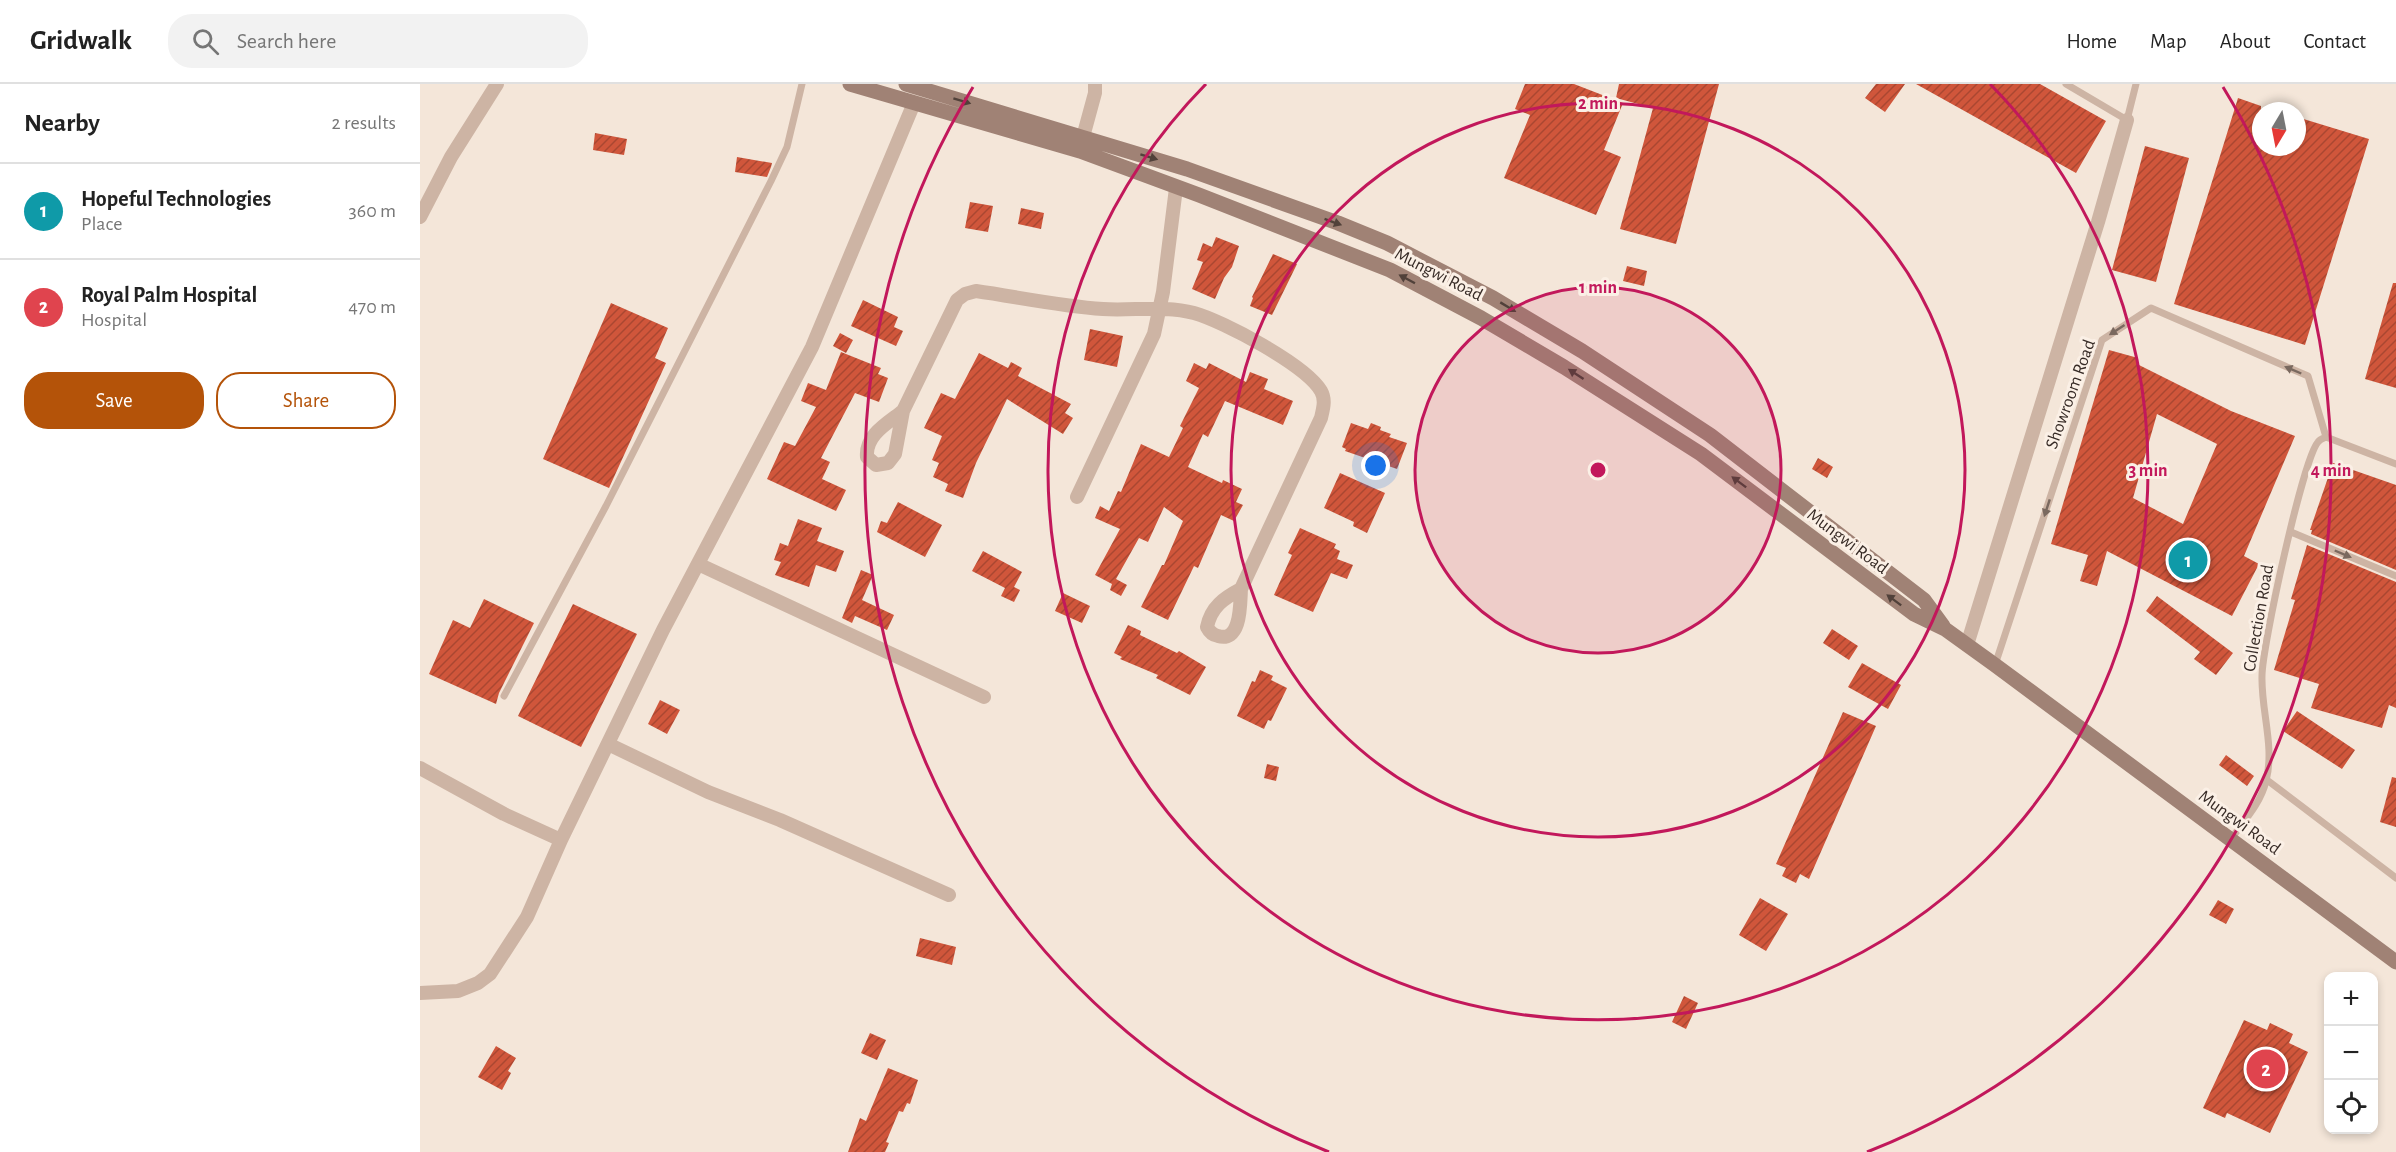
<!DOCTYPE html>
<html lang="en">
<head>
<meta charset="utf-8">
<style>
  :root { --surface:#fff; --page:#f2f2f2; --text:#222; --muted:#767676; --line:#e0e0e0; --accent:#b45309 }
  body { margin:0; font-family:"Alegreya Sans",sans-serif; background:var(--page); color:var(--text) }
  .controls { position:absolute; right:18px; bottom:18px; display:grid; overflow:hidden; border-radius:12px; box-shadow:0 3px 9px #0003 }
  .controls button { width:54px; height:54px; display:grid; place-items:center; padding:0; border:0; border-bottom:2px solid var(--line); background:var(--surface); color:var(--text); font:30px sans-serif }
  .compass { position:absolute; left:1832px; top:18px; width:54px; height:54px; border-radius:50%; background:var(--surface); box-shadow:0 3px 9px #0003; rotate:190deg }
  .you { position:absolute; left:956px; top:382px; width:21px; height:21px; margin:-15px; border:4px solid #fff; border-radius:50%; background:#1a73e8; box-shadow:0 0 0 9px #1a73e833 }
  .badge { display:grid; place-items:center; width:39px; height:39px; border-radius:50%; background:var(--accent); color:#fff; font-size:20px; font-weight:700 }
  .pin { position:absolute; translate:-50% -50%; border:3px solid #fff; box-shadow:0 2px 6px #0006 }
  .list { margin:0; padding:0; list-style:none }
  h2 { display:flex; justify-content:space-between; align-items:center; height:78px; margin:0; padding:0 24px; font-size:26px }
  h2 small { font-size:20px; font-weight:400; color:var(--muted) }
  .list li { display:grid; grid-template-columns:39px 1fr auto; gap:18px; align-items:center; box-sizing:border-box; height:96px; padding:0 24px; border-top:2px solid var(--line) }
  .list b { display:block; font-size:22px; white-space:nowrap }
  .list p { margin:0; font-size:20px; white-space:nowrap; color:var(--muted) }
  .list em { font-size:20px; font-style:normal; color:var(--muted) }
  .actions { display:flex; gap:12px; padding:18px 24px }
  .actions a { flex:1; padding:14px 0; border:2px solid var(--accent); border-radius:24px; text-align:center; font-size:21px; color:var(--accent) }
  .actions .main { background:var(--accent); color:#fff }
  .icon { flex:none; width:33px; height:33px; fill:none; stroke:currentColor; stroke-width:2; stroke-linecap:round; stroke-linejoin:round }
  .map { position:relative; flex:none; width:1976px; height:1068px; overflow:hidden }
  header { display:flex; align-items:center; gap:36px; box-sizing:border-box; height:84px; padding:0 30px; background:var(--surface); border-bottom:2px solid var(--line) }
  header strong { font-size:28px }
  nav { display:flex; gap:33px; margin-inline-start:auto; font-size:21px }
  .search { width:420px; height:54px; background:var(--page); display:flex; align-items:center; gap:15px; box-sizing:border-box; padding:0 21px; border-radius:24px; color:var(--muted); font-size:22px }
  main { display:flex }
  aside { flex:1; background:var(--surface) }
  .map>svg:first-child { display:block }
  .building { fill:url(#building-hatch); fill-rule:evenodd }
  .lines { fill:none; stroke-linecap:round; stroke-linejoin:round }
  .lane { stroke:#cdb4a4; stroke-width:7 }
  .street { stroke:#cdb4a4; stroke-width:14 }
  .secondary { stroke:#a08275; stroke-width:15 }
  .oneway { fill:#51413a }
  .oneway2 { fill:#7a695f }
  .ring { fill:none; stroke:#c2185b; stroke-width:3 }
  .labels { text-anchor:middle; stroke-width:6; stroke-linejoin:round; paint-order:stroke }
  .street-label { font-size:18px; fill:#372b26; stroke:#fbf0e6 }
  .centre { fill:#c2185b; stroke:#fbf0e6; stroke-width:3 }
  .ring-label { font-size:18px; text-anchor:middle; font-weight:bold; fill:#c2185b; stroke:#fbf0e6; stroke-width:6; stroke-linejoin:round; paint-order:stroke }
</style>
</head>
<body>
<header>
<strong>Gridwalk</strong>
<div class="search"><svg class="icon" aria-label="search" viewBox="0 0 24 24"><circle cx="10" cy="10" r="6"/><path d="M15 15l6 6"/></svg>Search here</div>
<nav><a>Home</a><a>Map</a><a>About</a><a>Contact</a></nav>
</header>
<main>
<aside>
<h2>Nearby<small>2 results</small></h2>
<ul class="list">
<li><span class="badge" style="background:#0f9aa8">1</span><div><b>Hopeful Technologies</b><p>Place</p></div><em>360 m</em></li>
<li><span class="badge" style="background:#e0444e">2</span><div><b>Royal Palm Hospital</b><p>Hospital</p></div><em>470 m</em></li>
</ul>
<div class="actions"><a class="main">Save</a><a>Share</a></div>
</aside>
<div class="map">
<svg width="1976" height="1068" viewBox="0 0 1976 1068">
  <defs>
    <pattern id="building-hatch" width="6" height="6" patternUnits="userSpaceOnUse" patternTransform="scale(1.5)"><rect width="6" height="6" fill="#d0563b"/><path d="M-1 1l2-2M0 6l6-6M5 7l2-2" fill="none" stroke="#aa4731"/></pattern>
  </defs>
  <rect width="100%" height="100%" fill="#f4e6d9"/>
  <path class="building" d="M1105,0H1154L1203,19L1184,66L1201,73L1176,131L1084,94L1110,31L1095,25Z
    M1199,0H1299L1256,160L1200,145L1233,24L1196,14Z
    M1456,0H1485L1465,28L1445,14Z
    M1496,0H1620L1686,37L1656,89Z
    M1818,14L1841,22V63H1877V33L1949,55L1885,261L1754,220Z
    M175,49L207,55L204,71L173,66Z
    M1725,62L1769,74L1736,198L1692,186Z
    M317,73L352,79L351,83L347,93L315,88Z
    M550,118L573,122L568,148L545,144Z
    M601,124L624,129L621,145L598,140Z
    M796,153L819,162L812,183L804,194L795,215L772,205L783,178L777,176L783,159L792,163Z
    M853,170L877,180L852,231L830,222L833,214L832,213Z
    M1207,182L1227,187L1224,202L1203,197Z
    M1973,199H1976V304L1945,295Z
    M443,216L478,233L474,243L483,247L476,262L431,242Z
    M191,219L248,244L235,274L246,279L189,404L123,375Z
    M670,245L703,252L697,283L664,276Z
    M420,249L433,256L426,269L413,262Z
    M1689,266L1718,274L1717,280L1811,327L1875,352L1824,472L1839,480L1812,532L1687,467L1677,502L1660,497L1668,471L1631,460ZM1737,330L1797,360L1763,440L1713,414Z
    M421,268L461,284L458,290L468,294L459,318L435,309L401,374L410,378L402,395L426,406L416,427L347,395L364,358L375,362L396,323L381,317L388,299L406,306Z
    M559,269L588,284L591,278L602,284L598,292L651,320L645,329L653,334L643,350L587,315L556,379L543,414L525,407L528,400L513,393L519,379L512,376L522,352L504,344L521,309L535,315Z
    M774,279L786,285L789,279L826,298L830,288L848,295L844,305L873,317L863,341L805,317L788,353L783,350L768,383L802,399L803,396L822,405L816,418L823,421L814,437L801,431L778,484L774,482L748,536L721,523L742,481H744L763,437L744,423L728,458L719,454L696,495L707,501L701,512L690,506L692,500L675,491L700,445L675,434L680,422L689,427L698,407L701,408L721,360L749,373L763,344L760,342L779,304L766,297Z
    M931,339L948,345L951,339L961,343L960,346L971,350L969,353L987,359L977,385L925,367L926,365L922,363Z
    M1398,374L1413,383L1407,394L1392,385Z
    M1913,379L1976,401V486L1891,450L1892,446H1890Z
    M920,389L965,409L947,449L933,442L934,438L904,424Z
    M478,418L522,441L505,473L457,448L461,437L467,439Z
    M378,435L402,444L397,457L424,467L416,488L396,481L389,503L355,491L361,478L354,476L360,459L368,462Z
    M880,444L916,460L914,464L920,467L917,475L933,481L927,495L911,489L893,528L854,511L872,471L868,469Z
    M1887,461L1976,498V624L1969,621L1962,644L1891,624L1899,600L1854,586L1875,516L1871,515Z
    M563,467L602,488L594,503L600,506L594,518L581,512L585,504L552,487Z
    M441,486L453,491L442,516L474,531L467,546L435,532L432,539L422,534Z
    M643,509L670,522L662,539L635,527Z
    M1737,512L1813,569L1796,591L1774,575L1780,568L1726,527Z
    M64,515L114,539L79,609L76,620L9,590L33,536L50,544Z
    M153,520L217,550L161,663L98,632Z
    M708,541L721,547L720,551L757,569L759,567L786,583L770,611L736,594L738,591L700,575L702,573L694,569Z
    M1412,545L1438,562L1429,576L1403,559Z
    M1442,579L1481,601L1468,625L1428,603Z
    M840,586L853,592L851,596L867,604L851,637L848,636L844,645L817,632L832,597L835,598Z
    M240,616L260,626L247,650L228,640Z
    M1877,627L1935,666L1922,685L1863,647Z
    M1423,628L1456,642L1389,795L1380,790L1376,799L1362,792L1366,784L1356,780Z
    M1806,671L1834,692L1827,702L1799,681Z
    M847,680L859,683L856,697L844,694Z
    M1972,693L1976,694V743L1960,738Z
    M1340,814L1368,830L1346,867L1319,851Z
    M1798,816L1814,825L1806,840L1789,831Z
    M500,854L536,863L532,881L496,872Z
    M1264,912L1278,919L1266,945L1252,938Z
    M1824,936L1847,946L1850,939L1873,950L1869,959L1888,968L1850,1049L1807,1029L1805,1034L1783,1024Z
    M450,949L466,956L457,976L441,969Z
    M76,962L96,974L88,987L91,989L82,1006L58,993Z
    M468,984L498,996L490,1020L487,1019L483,1028L479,1027L466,1058L469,1059L465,1068H428L440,1034L446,1037Z"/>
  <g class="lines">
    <path class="lane" d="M1646,0L1707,36L1716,0
      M1906,353L1976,380
      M1871,448L1976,492
      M1575,581L1682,256L1731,224L1888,292L1906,353
      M84,612L186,422L351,97L367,63L382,0
      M1847,696L1976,794
      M1811,755C1824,737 1841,719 1846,697C1855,663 1841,627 1842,592C1842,563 1883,375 1898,358C1900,355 1904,354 1906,353"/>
    <path class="street" d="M663,53L675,9V0
      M0,133L31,73L77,0
      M483,327C468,339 445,351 447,373L456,381L468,379L475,370L483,327L537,216L545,210L556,207C598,213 640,222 683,225C712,227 745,221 774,229C803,237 886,281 901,307C906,316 903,325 901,334L821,505C820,518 822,559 798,552C793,551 789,547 787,543C791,523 804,514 821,505
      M657,413L734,250L743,208L756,104
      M278,480L564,613
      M1547,561L1678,138L1707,36
      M188,660L288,708L360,736L529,811
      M0,684L84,730L141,756
      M0,909L38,907L58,899L70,890L107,833L141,756L243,546L392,263L494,19"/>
    <path class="secondary" d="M430,0L660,67L779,111L970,186L1061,234L1144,283L1281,370L1494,530L1525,545L1575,581L1976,878
      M486,0L767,85L918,139L967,159L1073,214L1162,267L1290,351L1504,516L1523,542"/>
  </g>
  <defs><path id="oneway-solid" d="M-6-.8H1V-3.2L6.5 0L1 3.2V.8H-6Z" transform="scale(1.5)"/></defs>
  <g class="oneway">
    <use href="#oneway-solid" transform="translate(542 17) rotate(17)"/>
    <use href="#oneway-solid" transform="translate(729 73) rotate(17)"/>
    <use href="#oneway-solid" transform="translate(913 138) rotate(20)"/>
    <use href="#oneway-solid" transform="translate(987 195) rotate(-152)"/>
    <use href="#oneway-solid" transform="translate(1088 223) rotate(31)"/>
    <use href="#oneway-solid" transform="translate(1156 290) rotate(-147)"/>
    <use href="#oneway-solid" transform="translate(1319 398) rotate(-143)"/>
    <use href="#oneway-solid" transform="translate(1474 516) rotate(-143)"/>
  </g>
  <g class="oneway2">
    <use href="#oneway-solid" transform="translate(1697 246) rotate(147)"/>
    <use href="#oneway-solid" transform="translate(1873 286) rotate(-157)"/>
    <use href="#oneway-solid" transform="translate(1627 424) rotate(108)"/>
    <use href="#oneway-solid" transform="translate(1923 470) rotate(23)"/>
  </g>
  <circle cx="1178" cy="386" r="183" fill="#c2185b" fill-opacity=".12"/>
  <g class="ring">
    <circle cx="1178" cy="386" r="183"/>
    <circle cx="1178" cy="386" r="367"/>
    <path d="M1570 0A550 550 0 1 1 786 0"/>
    <path d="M909 1068A733 733 0 0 1 553 3M1803 3A733 733 0 0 1 1447 1068"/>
  </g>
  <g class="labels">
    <g class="street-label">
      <text transform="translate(1019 190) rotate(27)" y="6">Mungwi Road</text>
      <text transform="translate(1650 310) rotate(-70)" y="6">Showroom Road</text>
      <text transform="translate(1428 457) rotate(37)" y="6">Mungwi Road</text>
      <text transform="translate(1838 534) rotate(-80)" y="6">Collection Road</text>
      <text transform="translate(1820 738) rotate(36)" y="6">Mungwi Road</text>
    </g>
  </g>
  <circle cx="1178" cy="386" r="9" class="centre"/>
  <g class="ring-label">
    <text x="1178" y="25">2 min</text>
    <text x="1178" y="209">1 min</text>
    <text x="1728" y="392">3 min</text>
    <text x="1911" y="392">4 min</text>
  </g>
</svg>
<div class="controls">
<button>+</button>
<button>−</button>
<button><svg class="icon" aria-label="locate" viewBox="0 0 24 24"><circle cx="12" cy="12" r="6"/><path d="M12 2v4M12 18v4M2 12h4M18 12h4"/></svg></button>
</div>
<svg class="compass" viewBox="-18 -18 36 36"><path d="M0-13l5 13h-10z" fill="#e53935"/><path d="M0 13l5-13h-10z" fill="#767676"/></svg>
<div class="you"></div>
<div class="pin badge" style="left:1768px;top:476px;background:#0f9aa8">1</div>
<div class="pin badge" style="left:1846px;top:985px;background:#e0444e">2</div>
</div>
</main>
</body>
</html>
